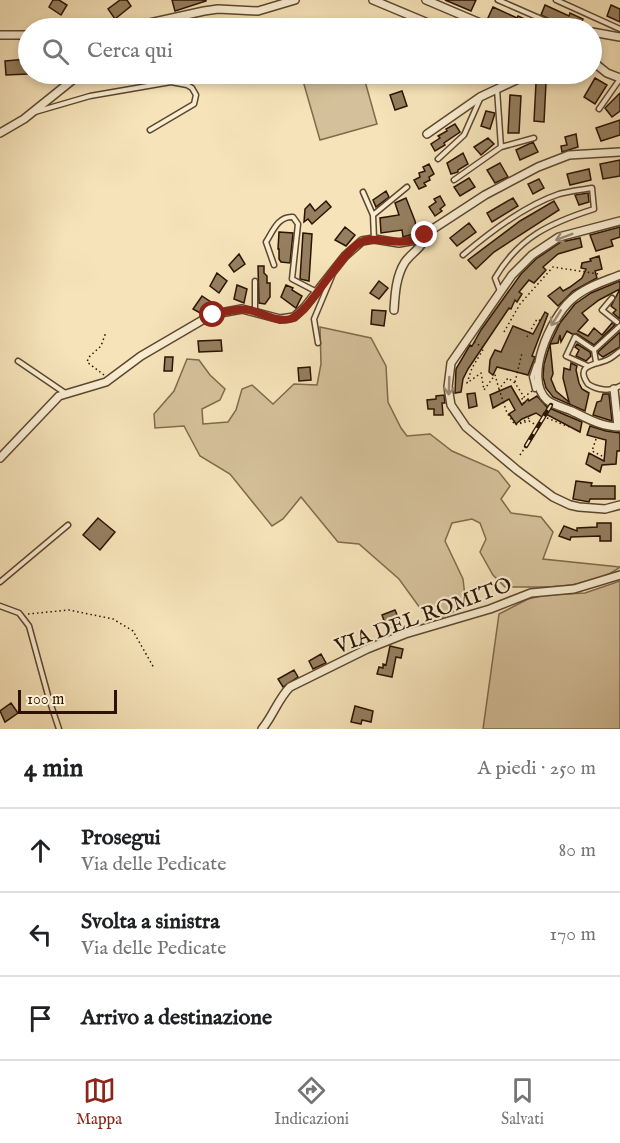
<!DOCTYPE html>
<html lang="it">
<head>
<meta charset="utf-8">
<style>
  :root { --surface:#fff; --page:#f2f2f2; --text:#202124; --muted:#757577; --line:#e0e0e0; --accent:#8f2418 }
  body { margin:0; font-family:"IM FELL English",serif; background:var(--page); color:var(--text) }
  .scale { position:absolute; left:18px; bottom:15px; width:99px; box-sizing:border-box; padding-left:6px; border:3px solid #2c1300; border-top:0; font-size:16px; line-height:21px; white-space:nowrap; color:#2c1300; -webkit-text-stroke:4px #f9edd2; paint-order:stroke }
  .stop { position:absolute; width:18px; height:18px; margin:-14px; border:4px solid #8f2418; border-radius:50%; background:#fff }
  .stop.end { background:#8f2418; border-color:#fff; box-shadow:0 2px 6px #0008 }
  .list { margin:0; padding:0; list-style:none }
  h2 { display:flex; justify-content:space-between; align-items:center; height:78px; margin:0; padding:0 24px; font-size:26px }
  h2 small { font-size:20px; font-weight:400; color:var(--muted) }
  .list li { display:grid; grid-template-columns:39px 1fr auto; gap:18px; align-items:center; box-sizing:border-box; height:84px; padding:0 24px; border-top:2px solid var(--line) }
  .list b { display:block; font-size:22px; white-space:nowrap }
  .list p { margin:0; font-size:20px; white-space:nowrap; color:var(--muted) }
  .list em { font-size:20px; font-style:normal; color:var(--muted) }
  .icon { flex:none; width:33px; height:33px; fill:none; stroke:currentColor; stroke-width:2; stroke-linecap:round; stroke-linejoin:round }
  .map { position:relative; flex:none; width:620px; height:729px; overflow:hidden }
  .search { position:absolute; background:var(--surface); box-shadow:0 3px 9px #0003; left:18px; right:18px; top:18px; height:66px; display:flex; align-items:center; gap:15px; box-sizing:border-box; padding:0 21px; border-radius:33px; color:var(--muted); font-size:22px }
  .sheet { height:330px; background:var(--surface) }
  nav { display:flex; justify-content:space-around; align-items:center; box-sizing:border-box; height:84px; border-top:2px solid var(--line); background:var(--surface); font-size:16px; color:var(--muted) }
  nav a { display:grid; justify-items:center; gap:3px }
  nav .on { color:var(--accent) }
  .map>svg:first-child { display:block }
  .green { fill:#d4c09a; stroke:#806a4d; stroke-width:1.5 }
  .building { fill:#957f60; stroke:#2c1300; stroke-width:1.5 }
  .lines { fill:none; stroke-linecap:round; stroke-linejoin:round }
  .service-casing { stroke:#5e472e; stroke-width:7 }
  .minor-casing { stroke:#5e472e; stroke-width:10 }
  .path { stroke:#2c1300; stroke-width:1.5; stroke-dasharray:1.5 3; stroke-linecap:butt }
  .service { stroke:#f9edd2; stroke-width:4 }
  .minor { stroke:#f9edd2; stroke-width:7 }
  .rail-casing { stroke:#2c1300; stroke-width:4.5 }
  .rail { stroke:#f9edd2; stroke-width:2; stroke-dasharray:7; stroke-linecap:butt }
  .oneway { stroke:#9d8b74 }
  .route { stroke:#8f2418; stroke-width:8 }
  .labels { text-anchor:middle; stroke-width:4.5; stroke-linejoin:round; paint-order:stroke }
  .street-label { font-size:21px; fill:#2c1300; stroke:#f9edd2 }
</style>
</head>
<body>
<div class="map">
<svg width="620" height="729" viewBox="0 0 620 729">
  <rect width="100%" height="100%" fill="#f6e3b9"/>
  <filter id="stains"><feTurbulence type="fractalNoise" baseFrequency=".00333" numOctaves="4"/><feColorMatrix values="0 0 0 0 .2 0 0 0 0 .09 0 0 0 0 .02 0 0 0 .5 -.17"/></filter>
  <radialGradient id="worn" r=".72"><stop offset=".6" stop-color="#630" stop-opacity="0"/><stop offset="1" stop-color="#630" stop-opacity=".3"/></radialGradient>
  <path class="green" d="M301,74H363L377,124L320,140Z
    M320,327L371,338L386,366L388,402L401,428L407,436L430,434L452,451L498,471L510,486L501,499L511,513L541,517L553,532L543,559L620,567C589,590 542,587 505,587L493,575L480,552L486,539L480,523L472,519L452,523L445,541L463,579L466,605L443,617L428,619L399,579L359,544L338,542L301,497L283,519L272,526L230,474L200,456L184,426L155,428L154,414L174,391L187,359L199,360L210,375L225,389L220,400L202,409L203,424L228,422L236,410L242,389L252,385L273,404L294,384L317,385L321,364Z
    M620,581V729H483L499,614L528,599L545,595L585,593Z"/>
  <path class="building" d="M53,0H59L67,5L61,15L49,7Z
    M120,0H127L131,6L115,19L108,9Z
    M172,0H206V1L175,11Z
    M445,0H476L471,11Z
    M545,5L569,16L570,13L583,19L579,28L567,25L566,27L541,15Z
    M611,5L620,9V22L607,16Z
    M493,7L517,18L518,16L529,21L526,28H506L487,20Z
    M28,59V74L6,75L5,61Z
    M595,78L607,85L595,104L584,97Z
    M536,83H546L544,122L534,121Z
    M402,91L407,106L395,110L390,95Z
    M620,93V111L612,117L605,108Z
    M510,95L521,96L519,133H508Z
    M486,111L495,113L490,129L481,126Z
    M620,120V135L601,141L596,128Z
    M455,124L460,132L444,143L445,145L435,151L431,144L440,138L438,136L447,131L446,129Z
    M576,134L578,147L562,152L561,146L567,145L565,137Z
    M488,138L494,144L481,155L474,147Z
    M533,142L538,152L520,160L516,150Z
    M463,153L468,164L458,170V172L451,174L447,163Z
    M620,160V176L603,179L600,164Z
    M500,163L508,177L495,183L487,170Z
    M429,164L434,174L429,177L430,180L424,183L426,186L419,189L414,180L420,177L419,173L425,171L423,167Z
    M589,169L591,180L570,185L567,174Z
    M469,178L475,187L460,196L454,187Z
    M539,179L544,188L533,194L528,184Z
    M386,191L389,197L376,207L373,200Z
    M588,193L589,202L579,205L575,195Z
    M440,196L445,205L440,209L442,211L435,216L429,207L436,202L434,199Z
    M406,198L415,221L417,233L403,237L402,230L381,233L380,218L399,215L395,203Z
    M513,198L518,206L492,222L487,213Z
    M326,201L331,207L312,224L308,219L304,222L305,209L310,204L315,211Z
    M554,201L559,210L494,252L476,269L468,260L520,221Z
    M469,223L476,232L457,246L450,238Z
    M345,227L355,235L346,246L335,240Z
    M620,227V237L611,240L613,246L596,251L590,235Z
    M279,232L293,233L290,263L281,262L279,259V249H278Z
    M303,233L312,234L309,281L300,279Z
    M580,238L582,247L558,254L543,267L546,270L534,283L529,280L519,292L522,294L517,302L515,300L511,309L509,308L468,369L463,379L461,392L455,393L456,369L470,345L472,346L481,330L521,274L536,259L561,242Z
    M239,254L245,264L234,272L229,265Z
    M599,256L602,269L595,271L597,278L573,291L558,306L548,296L560,287L563,291L570,287L582,278L586,269L581,268L582,263L591,261L590,259Z
    M258,266H264V273L267,276V283H270V297L265,304L259,303Z
    M217,273L227,281L219,293L210,286Z
    M379,281L388,288L379,299L370,293Z
    M620,281V289L599,300L582,313L588,320L578,331L588,336L594,328L602,335L612,323L615,325L594,345L577,334H572L567,331L561,342L560,335L558,343L550,344L560,323L575,304L591,293Z
    M237,285L247,289L244,303L234,299Z
    M286,285L293,288L292,290L302,296L296,308L281,297Z
    M620,289V319L613,313L616,310L611,306Z
    M202,296L211,302L202,314L193,309Z
    M372,310L386,311L384,326L371,324Z
    M545,312L548,314L532,356L535,357L528,375L497,367L493,375L489,372L490,360L495,350L501,352L513,326L533,334Z
    M620,332V347L603,357L599,354L598,352Z
    M221,340L222,351L199,352L198,341Z
    M550,344L553,374L551,379L556,391L569,402L563,378L564,368L570,370L571,363L577,366L576,370L579,383L582,389L589,393L585,411L553,397L546,388L543,377L544,364Z
    M577,344L590,352L591,356L586,361L576,356L579,350L575,347Z
    M165,357H173L172,371H164Z
    M310,367L311,380L299,381L298,368Z
    M511,386L522,405L528,399L529,401L537,396L547,407L582,422L580,432L544,413L542,417L536,413L522,419L516,424L509,414L515,410L509,399L493,408L490,395Z
    M475,393L477,406L469,408L467,394Z
    M603,394H609L612,421L593,415L597,402L601,401Z
    M444,395L445,403H442L443,415H434V409H428L427,400L436,399V396Z
    M590,426L606,431L620,433V451H617L616,464L602,465L600,472L586,464L589,453L604,461L606,440L587,435Z
    M576,481L592,483L591,486H615V499H590L589,502L573,499Z
    M98,518L115,532L100,550L83,535Z
    M597,523H611V541H600V536L571,537L570,540L559,536L564,526L577,531V528L597,527Z
    M395,610L401,624L387,629L382,615Z
    M390,646L403,649L401,658L396,657L392,677L377,674L379,667L383,668V664L386,665Z
    M321,654L326,663L313,669L309,661Z
    M294,670L298,677L283,687L278,679Z
    M11,703L18,713L5,722L0,711Z
    M355,706L373,711L371,722L362,720L361,724L351,722Z"/>
  <g class="lines">
    <defs>
      <path id="service" d="M498,0L562,28
        M556,0L620,29
        M497,89L501,147
        M599,109L620,79
        M35,112L90,96L171,82L187,85L192,88L196,95L194,104L150,130
        M438,159L464,135L480,99
        M454,180L501,147L534,138
        M363,192L373,215
        M374,239L373,215L407,187
        M463,255C490,232 526,205 559,194C570,191 581,190 592,188L594,209C550,223 519,237 495,278L500,291
        M274,265L266,242C273,231 278,216 293,217L298,224L292,279L317,292
        M255,281V311
        M612,298L602,310L617,322
        M318,343L314,319L332,276
        M620,351C616,354 612,358 607,360C596,365 574,364 588,384C597,390 610,392 620,386
        M18,361L65,393
        M596,362L594,350L620,326
        M588,366L566,356L575,337L594,350
        M535,389L532,377L536,365
        M0,582L68,525
        M0,606L19,613L29,626L49,699L59,729"/>
      <path id="minor" d="M373,0L440,28
        M426,0L492,28
        M127,28L204,11L218,9L258,11L295,0
        M168,28L185,16
        M592,32L620,37
        M0,35H28
        M592,61L607,73L620,78
        M0,133L24,119L80,74
        M427,134L480,97L529,74
        M620,221L559,237L532,255L512,275L451,363L448,387L451,405L466,427L517,470L553,497L570,505L579,507L605,509L620,505
        M620,275C603,282 585,287 571,300C551,318 523,378 547,400C553,405 565,408 572,411C588,419 602,427 620,427
        M394,310C395,294 396,276 405,262C412,252 423,248 425,235
        M614,389L618,427
        M0,458L59,396L106,382L141,356L206,318L220,313L242,309L280,319L294,317L304,308L345,256L362,241L374,239L399,243L416,240L485,195L538,167L569,155L620,152
        M262,729C273,716 278,699 290,687L367,649L405,634L490,609L531,593L574,589L620,575"/>
    </defs>
    <use href="#service" class="service-casing"/>
    <use href="#minor" class="minor-casing"/>
    <path class="path" d="M504,332L520,304L553,267L599,274L600,276
      M527,337L537,319L541,321
      M474,342L484,348L472,368L467,383L481,373L484,390L495,375L499,389L508,378L515,383L524,397L532,391
      M104,375L87,362L89,357L101,346L106,332
      M515,382L522,353
      M499,389L507,413L515,425L529,421L538,426
      M522,398L524,405
      M547,418L572,428
      M520,423L531,417L530,416
      M596,439L592,451L602,456
      M520,455L526,446
      M28,614L69,610L113,619L133,631L154,668"/>
    <use href="#service" class="service"/>
    <use href="#minor" class="minor"/>
    <defs>
      <path id="rail" d="M526,446L551,405"/>
    </defs>
    <use href="#rail" class="rail-casing"/>
    <use href="#rail" class="rail"/>
  </g>
  <defs><path id="oneway-shaft" d="M-6 0H5M1.5-3L5.5 0L1.5 3" fill="none" stroke-width="1.6" stroke-linecap="round" stroke-linejoin="round" transform="scale(1.5)"/></defs>
  <g class="oneway">
    <use href="#oneway-shaft" transform="translate(564 237) rotate(159)"/>
    <use href="#oneway-shaft" transform="translate(556 318) rotate(122)"/>
    <use href="#oneway-shaft" transform="translate(449 386) rotate(92)"/>
  </g>
  <g class="lines">
    <path class="route" d="M213,315C224,312 237,308 249,310C261,312 277,323 290,319C310,312 336,259 358,244C375,232 399,251 425,235"/>
  </g>
  <g class="labels">
    <g class="street-label">
      <text transform="translate(423 615) rotate(-20)" y="7">VIA DEL ROMITO</text>
    </g>
  </g>
  <rect width="100%" height="100%" filter="url(#stains)"/>
  <rect width="100%" height="100%" fill="url(#worn)"/>
</svg>
<div class="scale">100 m</div>
<div class="stop" style="left:213px;top:315px"></div>
<div class="stop end" style="left:425px;top:235px"></div>
<div class="search"><svg class="icon" aria-label="search" viewBox="0 0 24 24"><circle cx="10" cy="10" r="6"/><path d="M15 15l6 6"/></svg>Cerca qui</div>
</div>
<section class="sheet">
<h2>4 min<small>A piedi · 250 m</small></h2>
<ul class="list">
<li><svg class="icon" aria-label="ahead" viewBox="0 0 24 24"><path d="M12 20V5M6 11l6-6 6 6"/></svg><div><b>Prosegui</b><p>Via delle Pedicate</p></div><em>80 m</em></li>
<li><svg class="icon" aria-label="left" viewBox="0 0 24 24"><path d="M17 20v-9H6M10 6l-5 5 5 5"/></svg><div><b>Svolta a sinistra</b><p>Via delle Pedicate</p></div><em>170 m</em></li>
<li><svg class="icon" aria-label="arrive" viewBox="0 0 24 24"><path d="M6 21V4h12l-3 4 3 4H6"/></svg><div><b>Arrivo a destinazione</b></div></li>
</ul>
</section>
<nav>
<a class="on"><svg class="icon" aria-label="map" viewBox="0 0 24 24"><path d="M3 6l6-2 6 2 6-2v14l-6 2-6-2-6 2zM9 4v14M15 6v14"/></svg>Mappa</a>
<a><svg class="icon" aria-label="directions" viewBox="0 0 24 24"><path d="M12 3l9 9-9 9-9-9zM9 14v-3h6M13 9l2 2-2 2"/></svg>Indicazioni</a>
<a><svg class="icon" aria-label="saved" viewBox="0 0 24 24"><path d="M7 4h10v16l-5-4-5 4z"/></svg>Salvati</a>
</nav>
</body>
</html>
